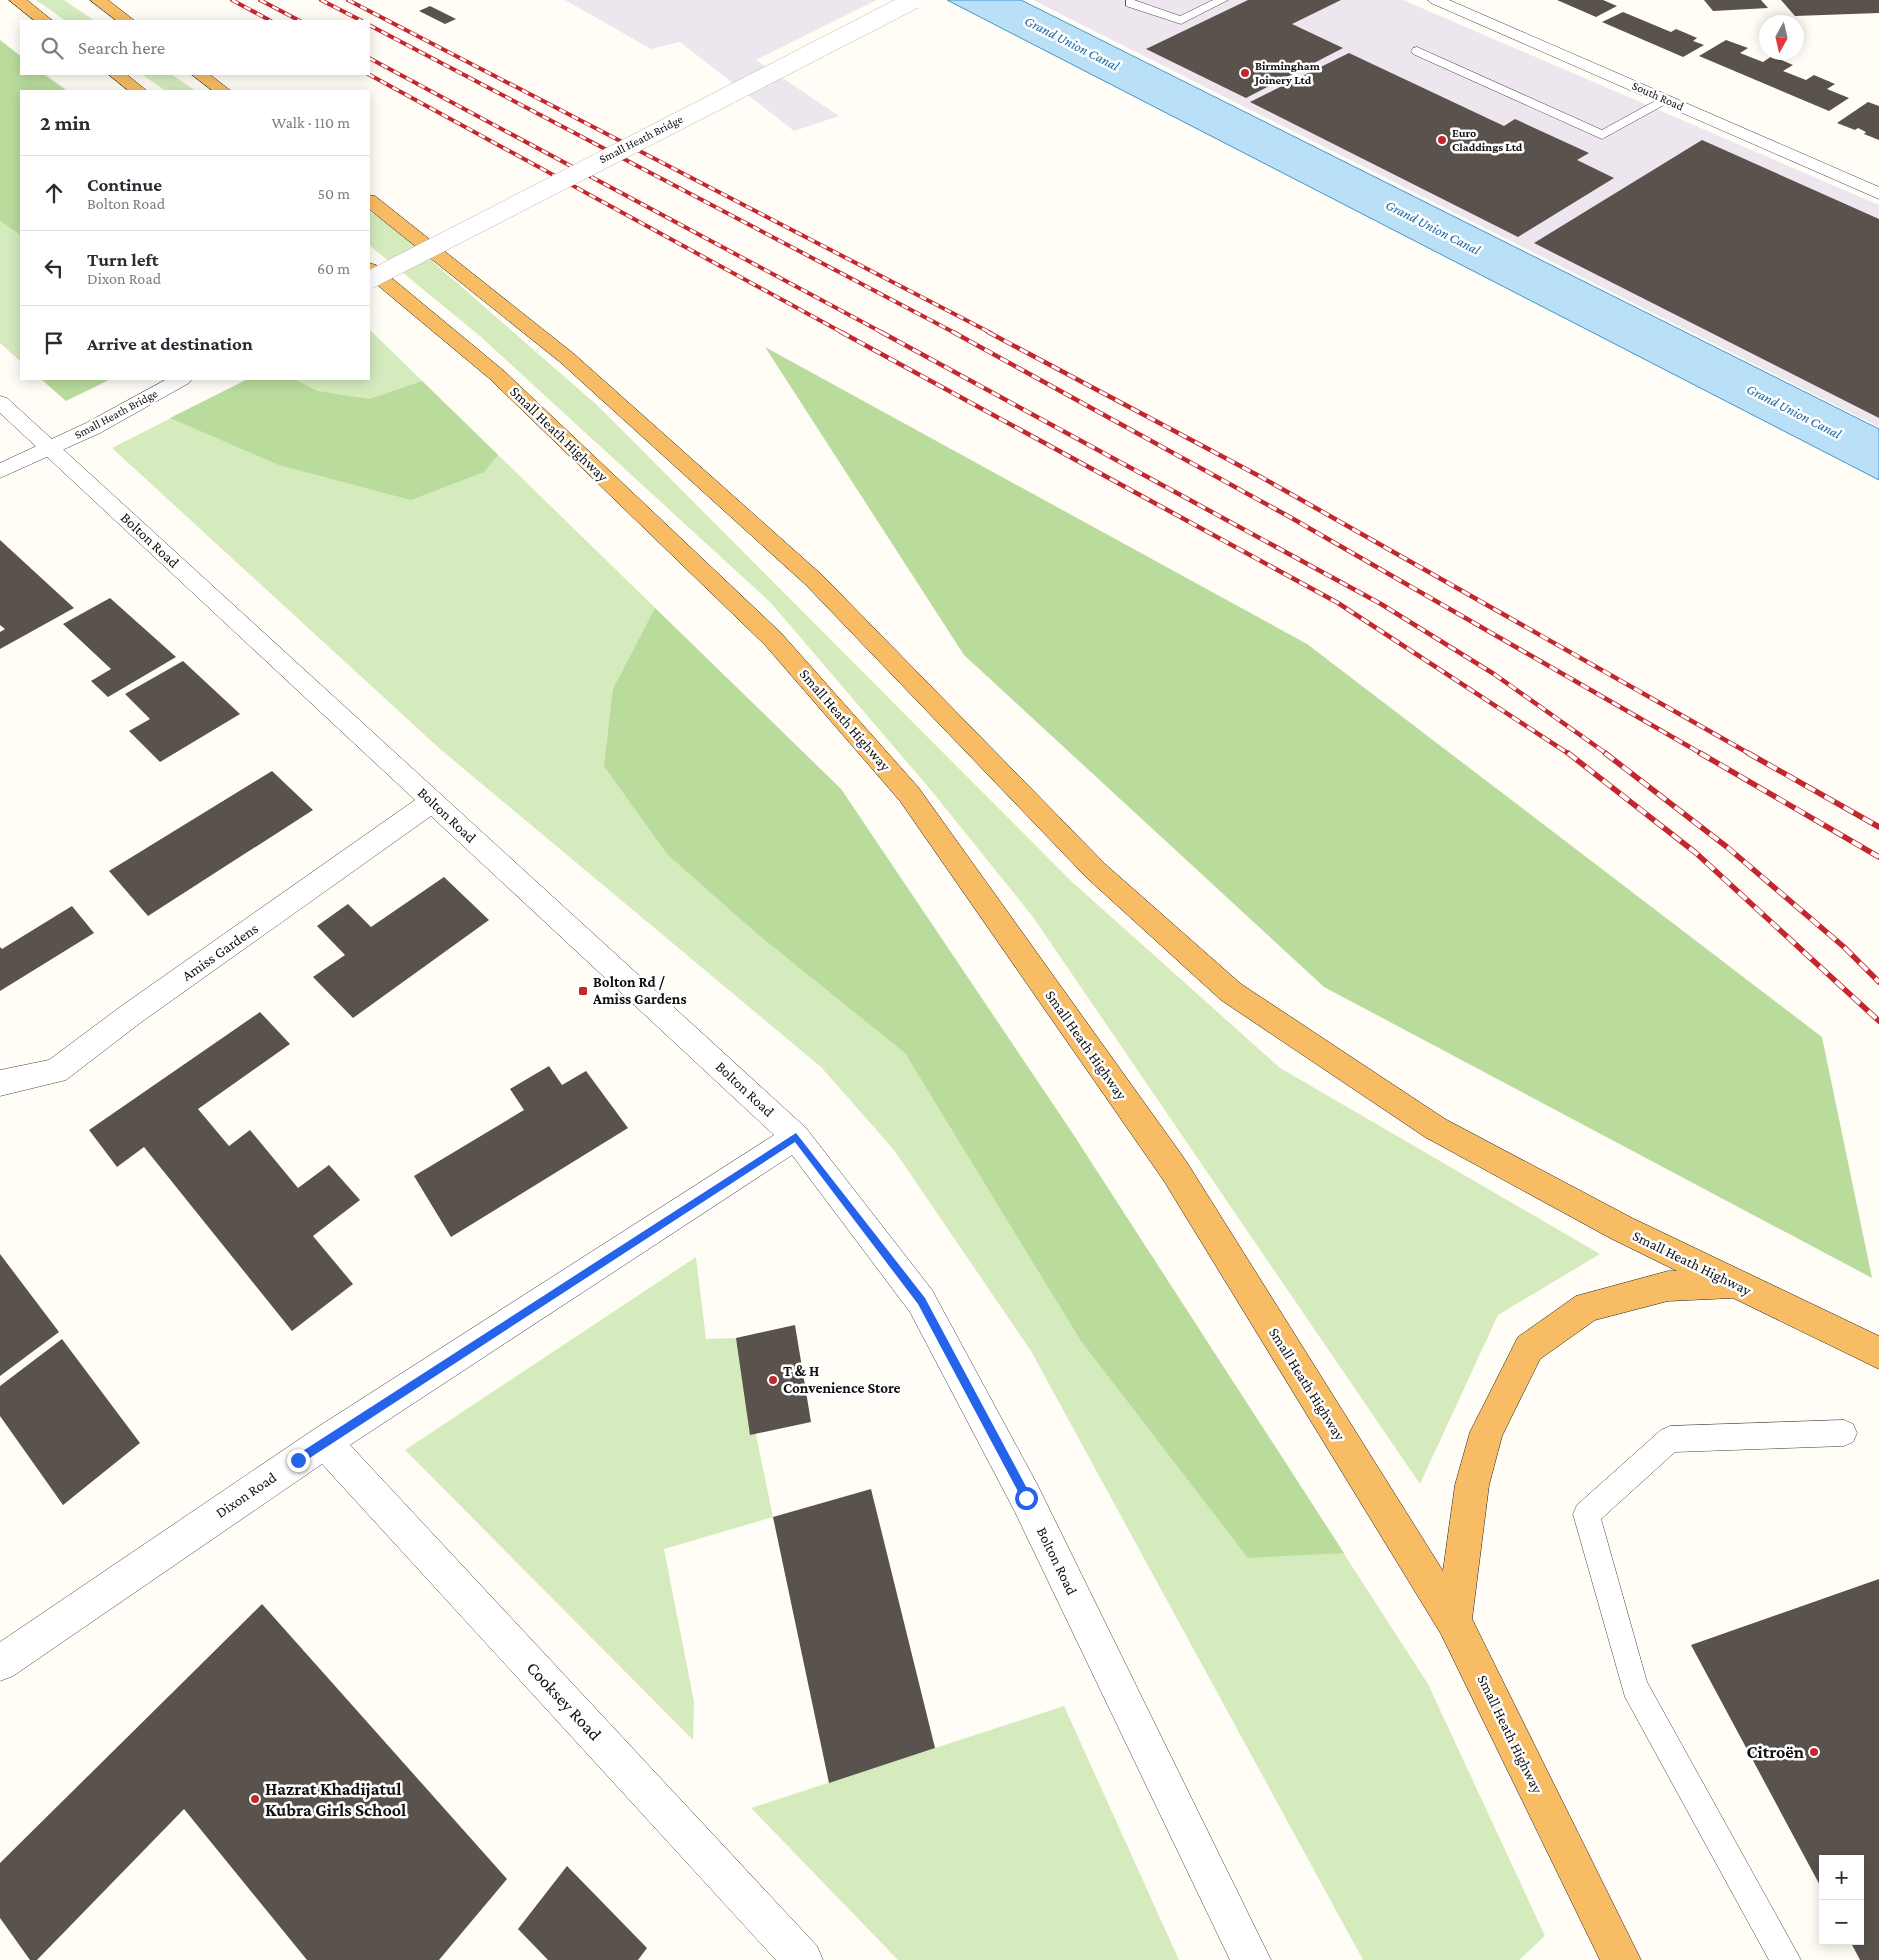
<!DOCTYPE html>
<html lang="en">
<head>
<meta charset="utf-8">
<style>
  :root { --surface:#fff; --page:#f7f7f7; --text:#2b2b33; --muted:#7c7c81; --line:#e1e1e2 }
  body { margin:0; font-family:"Crimson Pro",serif; background:var(--page); color:var(--text) }
  .controls { position:absolute; right:15px; bottom:15px; display:grid; overflow:hidden; border-radius:0px; box-shadow:0 2px 12px #0003 }
  .controls button { width:45px; height:45px; display:grid; place-items:center; padding:0; border:0; border-bottom:1px solid var(--line); background:var(--surface); color:var(--text); font:25px sans-serif }
  .compass { position:absolute; left:1759px; top:15px; width:45px; height:45px; border-radius:50%; background:var(--surface); box-shadow:0 2px 12px #0003; rotate:188deg }
  .stop { position:absolute; width:15px; height:15px; margin:-11px; border:4px solid #2563eb; border-radius:50%; background:#fff }
  .stop.end { background:#2563eb; border-color:#fff; box-shadow:0 1px 5px #0008 }
  .list { margin:0; padding:0; list-style:none }
  h2 { display:flex; justify-content:space-between; align-items:center; height:65px; margin:0; padding:0 20px; font-size:21px }
  h2 small { font-size:16px; font-weight:400; color:var(--muted) }
  .list li { display:grid; grid-template-columns:32px 1fr auto; gap:15px; align-items:center; box-sizing:border-box; height:75px; padding:0 20px; border-top:1px solid var(--line) }
  .list b { display:block; font-size:19px; white-space:nowrap }
  .list p { margin:0; font-size:16px; white-space:nowrap; color:var(--muted) }
  .list em { font-size:16px; font-style:normal; color:var(--muted) }
  .icon { flex:none; width:28px; height:28px; fill:none; stroke:currentColor; stroke-width:2; stroke-linecap:round; stroke-linejoin:round }
  .map { position:relative; flex:none; width:1879px; height:1960px; overflow:hidden }
  .search { position:absolute; background:var(--surface); box-shadow:0 2px 12px #0003; left:20px; top:20px; width:350px; height:55px; display:flex; align-items:center; gap:12px; box-sizing:border-box; padding:0 18px; border-radius:0px; color:var(--muted); font-size:19px }
  .panel { position:absolute; background:var(--surface); box-shadow:0 2px 12px #0003; left:20px; top:90px; width:350px; height:290px; border-radius:0px }
  .map>svg:first-child { display:block }
  .industrial { fill:#eee6ef }
  .green { fill:#d5ebbd }
  .forest { fill:#b9dc9c }
  .water { fill:#b9e0f7; stroke:#3f96cf }
  .building { fill:#5a524d }
  .lines { fill:none; stroke-linecap:round; stroke-linejoin:round }
  .service-casing { stroke:#444; stroke-width:1 }
  .minor-casing { stroke:#444; stroke-width:1 }
  .tertiary-casing { stroke:#444; stroke-width:1 }
  .trunk-casing { stroke:#222; stroke-width:1 }
  .service { fill:#fff; fill-rule:evenodd }
  .minor { fill:#fff; fill-rule:evenodd }
  .tertiary { fill:#fff; fill-rule:evenodd }
  .trunk { fill:#f7bc64; fill-rule:evenodd }
  .rail-far2-casing { stroke:#c4262e; stroke-width:4 }
  .rail-far1-casing { stroke:#c4262e; stroke-width:4.5 }
  .rail-casing { stroke:#c4262e; stroke-width:5.5 }
  .rail-far2 { stroke:#fff; stroke-width:2.5; stroke-dasharray:7; stroke-linecap:butt }
  .rail-far1 { stroke:#fff; stroke-width:3; stroke-dasharray:9; stroke-linecap:butt }
  .rail { stroke:#fff; stroke-width:4; stroke-dasharray:11; stroke-linecap:butt }
  .tertiary-bridge-casing { stroke:#444; stroke-width:18; stroke-linecap:butt }
  .tertiary-bridge { stroke:#fff; stroke-width:18 }
  .route { fill:#2563eb }
  .poi-dot { fill:#c4262e; stroke:#fff; stroke-width:2 }
  .labels { text-anchor:middle; stroke-width:5; stroke-linejoin:round; paint-order:stroke }
  .far-poi-label { font-size:12px; font-weight:bold; fill:#111; stroke:#fff; text-anchor:start }
  .far-street-label { font-size:12px; fill:#111; stroke:#fff }
  .far-water-label { font-size:14px; font-style:italic; fill:#1768a6; stroke:#fff }
  .street-label { font-size:15px; fill:#111; stroke:#fff }
  .poi-label { font-size:15px; font-weight:bold; fill:#111; stroke:#fff; text-anchor:start }
  .near-street-label { font-size:18px; fill:#111; stroke:#fff }
  .near-poi-label { font-size:18px; font-weight:bold; fill:#111; stroke:#fff; text-anchor:end }
</style>
</head>
<body>
<div class="map">
<svg width="1879" height="1960" viewBox="0 0 1879 1960">
  <rect width="100%" height="100%" fill="#fffdf5"/>
  <path class="industrial" d="M565,0H877L756,60L839,116L794,131L680,42L651,49Z
    M1033,0H1403L1879,205V427Z"/>
  <path class="green" d="M36,0H64L95,21H66Z
    M0,40L21,56V74H45L68,91H21V362L0,343Z
    M141,74H171L196,91H166Z
    M369,211L393,227L598,406L1070,880L1280,1068L1600,1254L1498,1315L1420,1484L1033,917L930,789L771,603L480,336L369,245Z
    M369,329L841,789L1071,1131L1428,1684L1545,1936L1519,1960H1363L1031,1351L894,1150L821,1067L440,749L112,448L248,379H369Z
    M696,1257L706,1339L736,1338L773,1517L664,1549L694,1702L693,1740L405,1450Z
    M1064,1706L1179,1960H898L751,1808Z"/>
  <path class="forest" d="M0,40L21,57V74H43L66,91H21V235L0,221Z
    M765,347L1307,644L1822,1037L1872,1278L1324,987L964,655Z
    M41,379H111L66,401Z
    M248,379H294L317,391L370,399L422,381L498,455L484,472L411,500L279,465L170,418Z
    M655,608L841,789L1071,1131L1344,1553L1248,1558L1081,1341L905,1053L755,932L667,854L604,766L613,689Z"/>
  <path class="water" d="M947,0H1021L1879,429V480Z"/>
  <path class="building" d="M1248,0H1341L1292,24L1343,48L1246,98L1146,49Z
    M1557,0H1603L1617,6L1596,17Z
    M1704,0H1761L1768,8L1713,11Z
    M1781,0H1879V13L1795,16Z
    M430,6L456,19L445,24L419,11Z
    M1623,12L1671,32L1676,29L1688,34L1697,38L1693,41L1704,45L1683,57L1602,22Z
    M1726,40L1748,48L1740,53L1763,62L1772,56L1793,65L1783,71L1806,80L1814,75L1835,84L1827,89L1849,98L1829,111L1699,56Z
    M1349,53L1504,126L1515,119L1589,153L1577,160L1614,178L1518,237L1250,102Z
    M1868,102L1879,106V140L1864,134L1866,132L1858,128L1855,130L1837,123Z
    M1702,140L1879,219V418L1534,243Z
    M0,540L74,608L0,649V632L5,629L0,625Z
    M110,598L176,657L108,697L91,681L111,669L63,624Z
    M183,661L240,714L160,762L129,731L150,719L125,694Z
    M272,771L313,810L148,916L109,871Z
    M444,877L489,920L353,1018L313,977L345,955L317,926L348,904L371,927Z
    M72,906L94,933L0,991V947L2,949Z
    M260,1012L290,1044L198,1109L229,1146L250,1130L298,1188L329,1165L360,1200L313,1236L353,1284L292,1331L144,1147L117,1167L89,1130Z
    M549,1066L562,1085L586,1071L628,1128L451,1237L414,1176L524,1110L510,1089Z
    M0,1254L59,1332L0,1376Z
    M795,1325L811,1422L750,1435L736,1338Z
    M62,1339L140,1443L63,1505L0,1416V1386Z
    M871,1489L935,1748L829,1783L773,1517Z
    M1879,1579V1960H1860L1850,1941H1860V1859H1823V1891L1691,1645Z
    M262,1604L507,1879L439,1960H307L184,1809L37,1960H30L0,1918V1863Z
    M567,1866L647,1948L638,1960H548L518,1929Z"/>
  <g class="lines">
    <defs>
      <path id="service" d="M1126,0H1134L1180,16L1213,0H1228L1181,24L1126,6Z
        M1417,47L1602,130L1662,97H1672L1673,100L1602,139L1413,54L1411,51L1413,48Z
        M1844,1420L1853,1424L1857,1433L1853,1442L1844,1446L1675,1452L1601,1519L1647,1682L1801,1960H1769L1625,1697L1573,1514L1577,1505L1661,1430L1670,1426Z"/>
      <path id="minor" d="M1428,0H1449L1879,187V199L1431,3Z
        M0,396L7,398L806,1128L932,1290L1038,1486L1271,1960H1230L1014,1510L910,1312L792,1155L350,1445L817,1946L823,1960H776L322,1464L13,1676L0,1681V1642L313,1430L774,1135L431,816L140,1023L66,1080L0,1096V1070L49,1060L120,1007L415,800L0,413Z"/>
      <path id="tertiary" d="M167,379H192L189,383L100,433L0,478V463L86,423Z"/>
      <path id="trunk" d="M9,0H27L53,21H35Z
        M90,0H108L135,21H117Z
        M108,74H126L147,91H129Z
        M191,74H209L231,91H213Z
        M369,195L375,196L574,354L822,575L1105,864L1241,984L1445,1119L1632,1218L1879,1336V1369L1733,1298L1668,1301L1595,1320L1540,1359L1502,1436L1489,1485L1472,1619L1641,1960H1600L1441,1634L1164,1181L900,801L765,645L490,379L369,278V263L376,265L504,371L781,633L918,787L1186,1161L1443,1571L1455,1485L1470,1432L1518,1337L1576,1296L1668,1271H1677L1610,1238L1425,1137L1221,1000L1087,878L806,585L560,362L369,209Z"/>
    </defs>
    <use href="#service" class="service-casing"/>
    <use href="#minor" class="minor-casing"/>
    <use href="#tertiary" class="tertiary-casing"/>
    <use href="#trunk" class="trunk-casing"/>
    <use href="#service" class="service"/>
    <use href="#minor" class="minor"/>
    <use href="#tertiary" class="tertiary"/>
    <use href="#trunk" class="trunk"/>
    <defs>
      <path id="rail-far2" d="M232,0L271,21
        M260,0L300,21
        M321,0L362,21
        M348,0L991,333
        M369,25L955,333
        M369,58L883,333
        M368,74L843,333"/>
      <path id="rail-far1" d="M841,332L1338,603L1569,754
        M881,332L1381,604L1494,674L1607,754
        M953,332L1288,516L1702,754
        M988,332L1261,477L1750,754"/>
      <path id="rail" d="M1568,753L1696,853L1879,1021
        M1605,753L1727,847L1844,947L1879,982
        M1700,753L1879,857
        M1748,753L1879,827"/>
    </defs>
    <use href="#rail-far2" class="rail-far2-casing"/>
    <use href="#rail-far1" class="rail-far1-casing"/>
    <use href="#rail" class="rail-casing"/>
    <use href="#rail-far2" class="rail-far2"/>
    <use href="#rail-far1" class="rail-far1"/>
    <use href="#rail" class="rail"/>
    <defs>
      <path id="tertiary-bridge" d="M369,280L914,0"/>
    </defs>
    <use href="#tertiary-bridge" class="tertiary-bridge-casing"/>
    <use href="#tertiary-bridge" class="tertiary-bridge"/>
  </g>
  <path class="route" d="M796,1133L925,1298L1030,1494V1501H1023L918,1304L795,1142L302,1463H295V1456Z"/>
  <g class="poi-dot">
    <circle cx="1245" cy="73" r="5"/>
    <circle cx="1442" cy="140" r="5"/>
    <rect x="578" y="986" width="10" height="10" rx="2.5"/>
    <circle cx="773" cy="1380" r="5"/>
    <circle cx="1814" cy="1752" r="5"/>
    <circle cx="255" cy="1799" r="5"/>
  </g>
  <g class="labels">
    <g class="far-poi-label">
      <text x="1255" y="70">Birmingham<tspan x="1255" dy="14">Joinery Ltd</tspan></text>
      <text x="1452" y="137">Euro<tspan x="1452" dy="14">Claddings Ltd</tspan></text>
    </g>
    <g class="far-street-label">
      <text transform="translate(1658 96) rotate(24)" y="4">South Road</text>
      <text transform="translate(641 139) rotate(-27)" y="4">Small Heath Bridge</text>
      <text transform="translate(116 414) rotate(-28)" y="4">Small Heath Bridge</text>
    </g>
    <g class="far-water-label">
      <text transform="translate(1072 43) rotate(27)" y="5">Grand Union Canal</text>
      <text transform="translate(1433 227) rotate(27)" y="5">Grand Union Canal</text>
      <text transform="translate(1794 411) rotate(27)" y="5">Grand Union Canal</text>
    </g>
    <g class="street-label">
      <text transform="translate(559 434) rotate(44)" y="5">Small Heath Highway</text>
      <text transform="translate(150 540) rotate(43)" y="5">Bolton Road</text>
      <text transform="translate(845 720) rotate(49)" y="5">Small Heath Highway</text>
      <text transform="translate(447 815) rotate(43)" y="5">Bolton Road</text>
      <text transform="translate(220 952) rotate(-35)" y="5">Amiss Gardens</text>
      <text transform="translate(1086 1045) rotate(55)" y="5">Small Heath Highway</text>
      <text transform="translate(745 1089) rotate(43)" y="5">Bolton Road</text>
      <text transform="translate(1692 1263) rotate(26)" y="5">Small Heath Highway</text>
      <text transform="translate(1307 1384) rotate(58)" y="5">Small Heath Highway</text>
      <text transform="translate(246 1495) rotate(-34)" y="5">Dixon Road</text>
      <text transform="translate(1057 1561) rotate(64)" y="5">Bolton Road</text>
      <text transform="translate(1510 1734) rotate(64)" y="5">Small Heath Highway</text>
    </g>
    <g class="poi-label">
      <text x="593" y="987">Bolton Rd /<tspan x="593" dy="17">Amiss Gardens</tspan></text>
      <text x="783" y="1376">T &amp; H<tspan x="783" dy="17">Convenience Store</tspan></text>
    </g>
    <g class="near-street-label">
      <text transform="translate(564 1701) rotate(47)" y="6">Cooksey Road</text>
    </g>
    <g class="near-poi-label">
      <text x="1804" y="1758">Citroën</text>
      <text x="265" y="1795" text-anchor="start">Hazrat Khadijatul<tspan x="265" dy="21">Kubra Girls School</tspan></text>
    </g>
  </g>
</svg>
<div class="controls">
<button>+</button>
<button>−</button>
</div>
<svg class="compass" viewBox="-18 -18 36 36"><path d="M0-13l5 13h-10z" fill="#e53935"/><path d="M0 13l5-13h-10z" fill="#7c7c81"/></svg>
<div class="stop" style="left:1026px;top:1498px"></div>
<div class="stop end" style="left:298px;top:1460px"></div>
<div class="search"><svg class="icon" aria-label="search" viewBox="0 0 24 24"><circle cx="10" cy="10" r="6"/><path d="M15 15l6 6"/></svg>Search here</div>
<section class="panel">
<h2>2 min<small>Walk · 110 m</small></h2>
<ul class="list">
<li><svg class="icon" aria-label="ahead" viewBox="0 0 24 24"><path d="M12 20V5M6 11l6-6 6 6"/></svg><div><b>Continue</b><p>Bolton Road</p></div><em>50 m</em></li>
<li><svg class="icon" aria-label="left" viewBox="0 0 24 24"><path d="M17 20v-9H6M10 6l-5 5 5 5"/></svg><div><b>Turn left</b><p>Dixon Road</p></div><em>60 m</em></li>
<li><svg class="icon" aria-label="arrive" viewBox="0 0 24 24"><path d="M6 21V4h12l-3 4 3 4H6"/></svg><div><b>Arrive at destination</b></div></li>
</ul>
</section>
</div>
</body>
</html>
